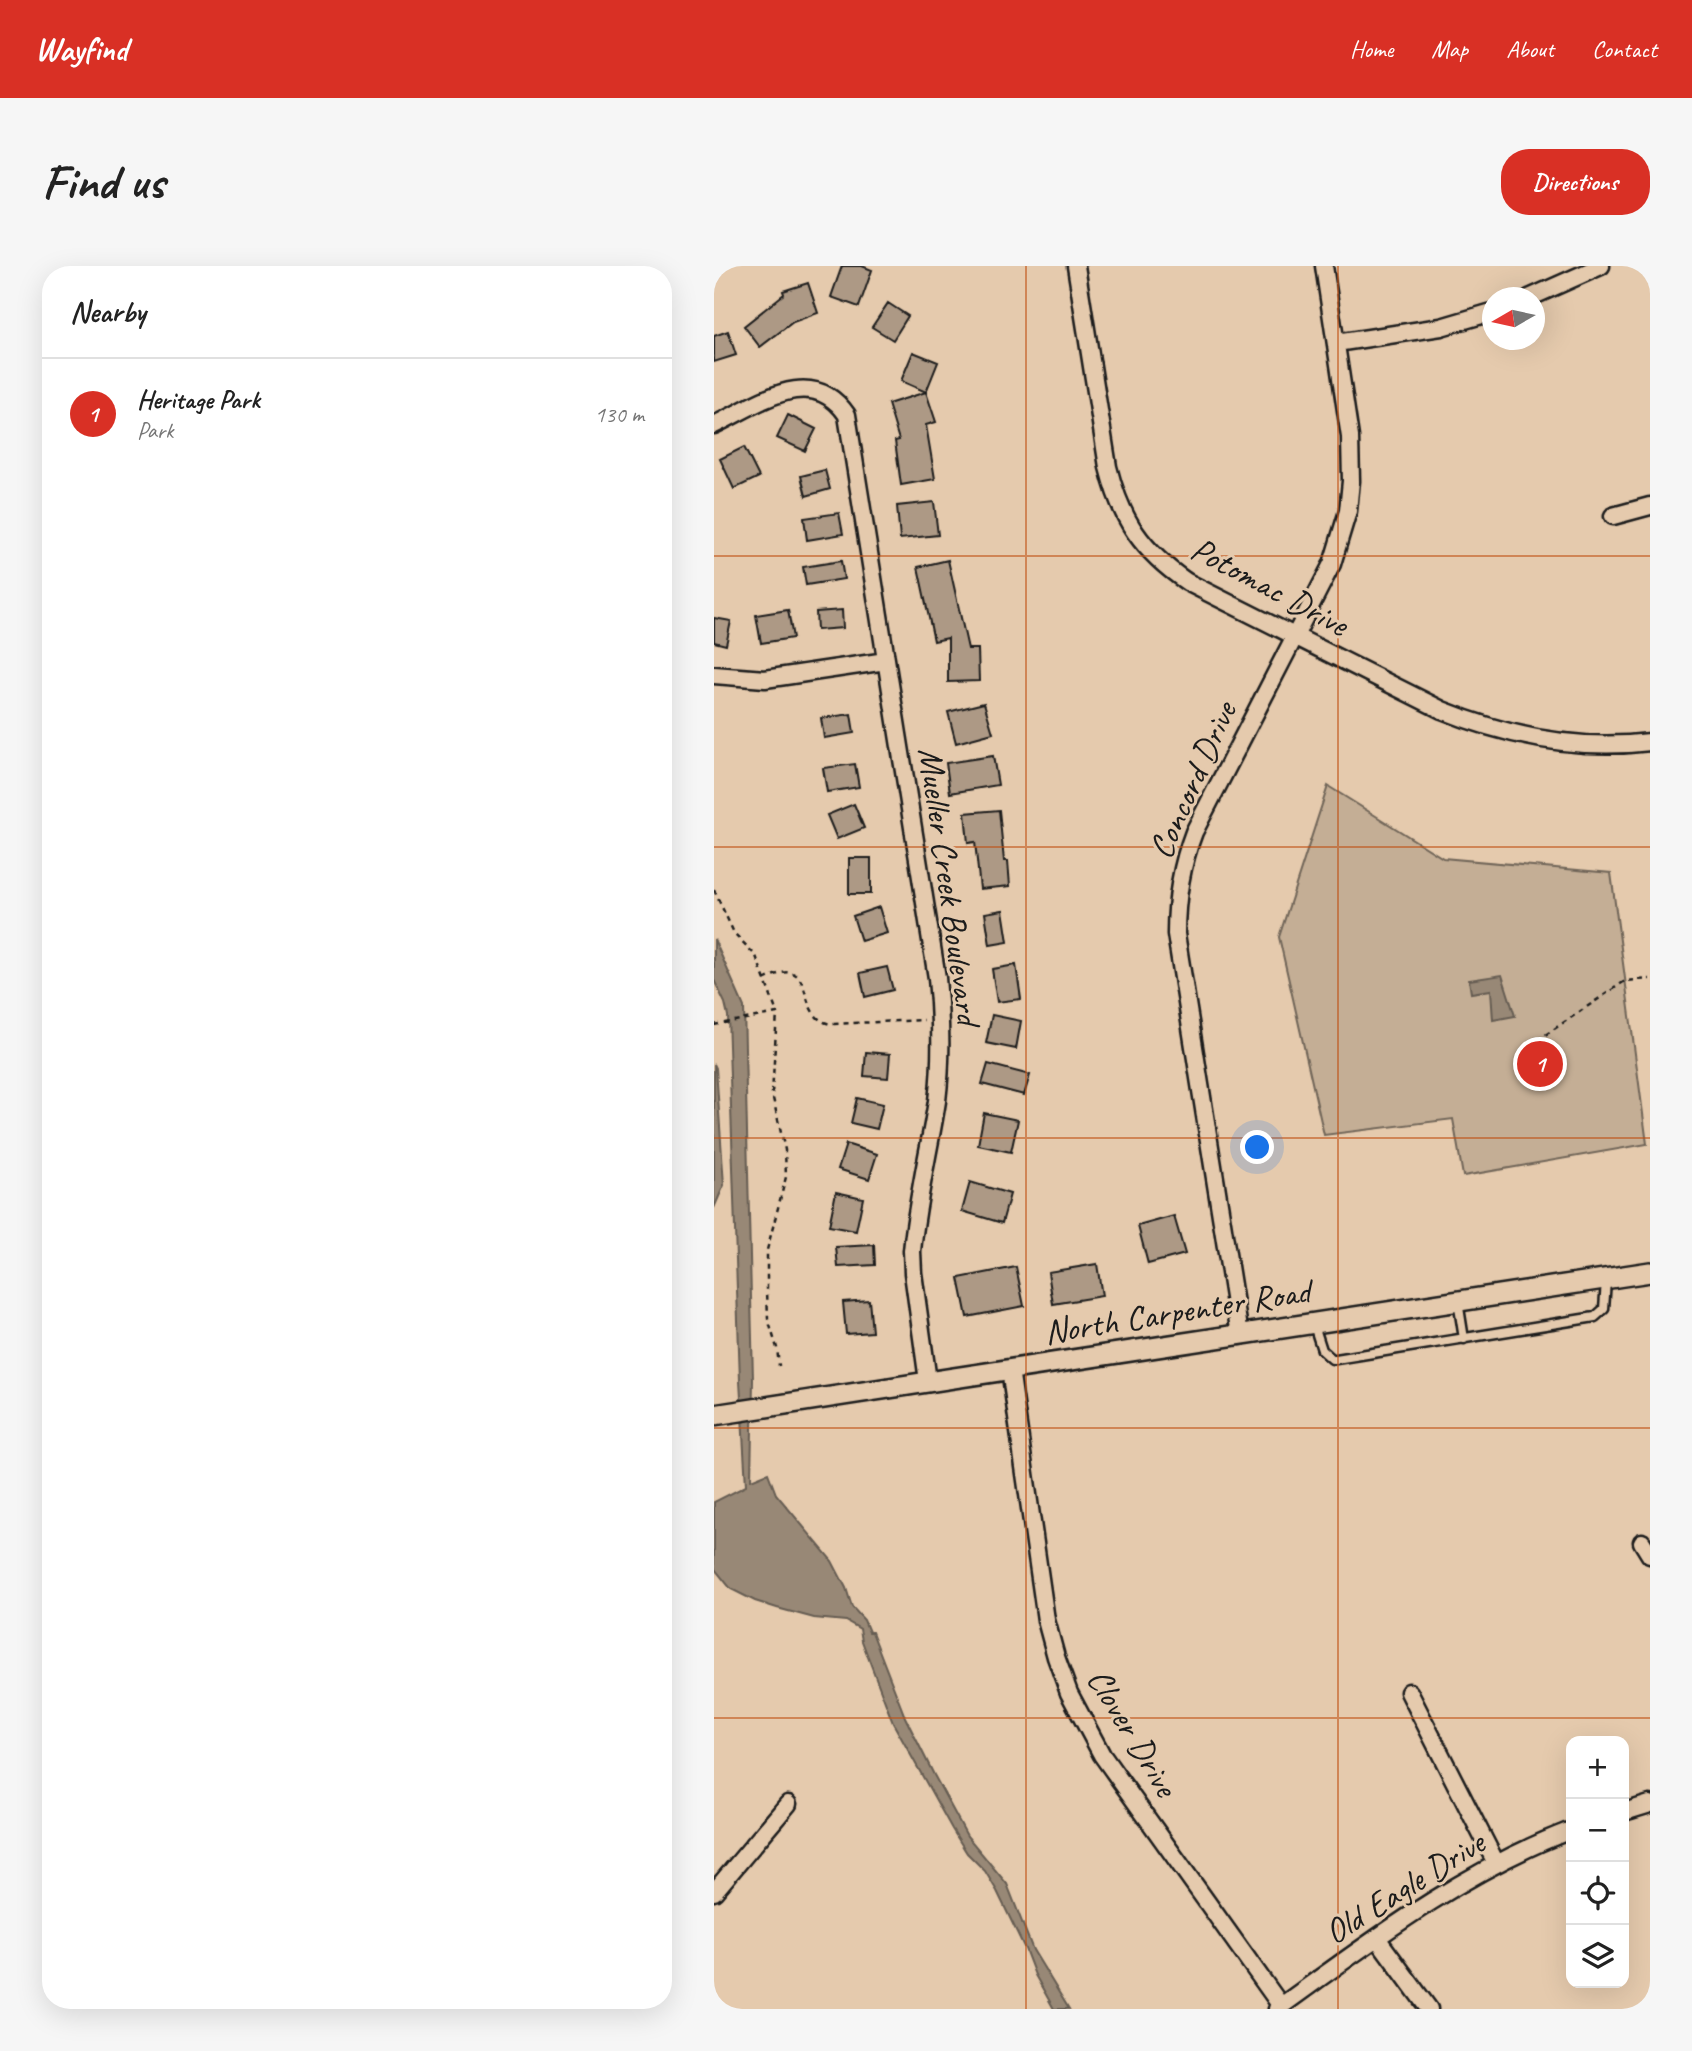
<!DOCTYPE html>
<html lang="en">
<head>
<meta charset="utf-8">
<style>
  :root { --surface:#fff; --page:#f6f6f6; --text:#222; --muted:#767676; --line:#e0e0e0; --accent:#d93025 }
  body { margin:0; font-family:Caveat,sans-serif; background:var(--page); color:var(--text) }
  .controls { position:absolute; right:21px; bottom:21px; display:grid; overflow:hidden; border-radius:14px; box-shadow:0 7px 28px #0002 }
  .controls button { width:63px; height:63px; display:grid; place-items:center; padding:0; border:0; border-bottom:2px solid var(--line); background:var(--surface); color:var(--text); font:35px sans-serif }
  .compass { position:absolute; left:768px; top:21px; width:63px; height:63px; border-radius:50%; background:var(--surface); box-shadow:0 7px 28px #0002; rotate:261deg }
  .you { position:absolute; left:544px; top:882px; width:24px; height:24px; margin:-18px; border:5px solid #fff; border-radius:50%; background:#1a73e8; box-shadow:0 0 0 10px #1a73e833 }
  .badge { display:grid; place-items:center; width:46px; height:46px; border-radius:50%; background:var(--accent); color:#fff; font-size:23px; font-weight:700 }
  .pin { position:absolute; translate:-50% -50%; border:4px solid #fff; box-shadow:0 2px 7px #0006 }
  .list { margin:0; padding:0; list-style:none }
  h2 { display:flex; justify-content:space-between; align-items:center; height:91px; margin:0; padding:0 28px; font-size:30px }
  h2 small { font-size:23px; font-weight:400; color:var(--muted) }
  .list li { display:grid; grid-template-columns:46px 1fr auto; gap:21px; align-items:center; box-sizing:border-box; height:112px; padding:0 28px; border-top:2px solid var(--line) }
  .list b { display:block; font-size:26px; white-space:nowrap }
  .list p { margin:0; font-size:23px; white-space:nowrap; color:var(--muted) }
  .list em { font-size:23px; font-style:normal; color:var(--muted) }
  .icon { flex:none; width:38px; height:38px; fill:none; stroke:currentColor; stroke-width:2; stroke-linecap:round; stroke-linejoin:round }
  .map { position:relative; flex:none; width:936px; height:1743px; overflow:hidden; border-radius:28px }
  header { display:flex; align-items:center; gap:42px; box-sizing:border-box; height:98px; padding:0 35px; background:var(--accent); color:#fff }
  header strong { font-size:33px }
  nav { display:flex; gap:38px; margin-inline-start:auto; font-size:24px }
  .intro { display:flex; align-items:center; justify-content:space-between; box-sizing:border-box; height:168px; padding:0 42px }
  h1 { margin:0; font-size:49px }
  .button { padding:18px 32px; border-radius:28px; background:var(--accent); color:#fff; font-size:24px; font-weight:700 }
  main { display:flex; gap:42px; padding:0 42px }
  aside { flex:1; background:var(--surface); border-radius:28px; box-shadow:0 7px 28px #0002 }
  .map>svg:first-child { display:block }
  .green { fill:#c4ae95; stroke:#706558; stroke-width:2 }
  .water { fill:#988876; stroke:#665d52; stroke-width:2 }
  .building { fill:#ad9985; stroke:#1c1c1c; stroke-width:2 }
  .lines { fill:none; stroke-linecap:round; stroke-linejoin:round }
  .service-casing { stroke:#1c1c1c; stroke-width:13 }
  .minor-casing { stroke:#1c1c1c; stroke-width:21 }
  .tertiary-casing { stroke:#1c1c1c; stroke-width:24 }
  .path { stroke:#1c1c1c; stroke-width:2.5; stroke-dasharray:5 5; stroke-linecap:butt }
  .service { stroke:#e5caad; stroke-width:8 }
  .minor { stroke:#e5caad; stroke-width:16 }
  .tertiary { stroke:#e5caad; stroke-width:19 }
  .grid { fill:none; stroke:#bf4d0f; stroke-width:2; stroke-opacity:0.55 }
  .labels { text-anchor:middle; stroke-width:6; stroke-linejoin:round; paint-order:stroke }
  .street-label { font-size:35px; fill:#1c1c1c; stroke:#e5caad }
</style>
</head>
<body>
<header>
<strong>Wayfind</strong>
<nav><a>Home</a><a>Map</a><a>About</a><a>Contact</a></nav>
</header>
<div class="intro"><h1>Find us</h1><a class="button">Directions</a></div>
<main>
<aside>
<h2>Nearby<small></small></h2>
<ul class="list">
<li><span class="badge">1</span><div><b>Heritage Park</b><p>Park</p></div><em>130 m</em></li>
</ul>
</aside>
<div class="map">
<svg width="936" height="1743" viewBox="0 0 936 1743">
  <rect width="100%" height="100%" fill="#e5caad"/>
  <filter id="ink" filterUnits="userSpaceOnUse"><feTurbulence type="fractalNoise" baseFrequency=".0143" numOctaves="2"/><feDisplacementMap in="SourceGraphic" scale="14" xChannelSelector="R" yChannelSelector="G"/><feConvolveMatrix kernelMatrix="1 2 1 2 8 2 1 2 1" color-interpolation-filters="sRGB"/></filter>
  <g filter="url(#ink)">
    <path class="green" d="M614,520L729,592L897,607L933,878L749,910L739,853L610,869L565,671Z"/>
    <path class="water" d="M0,673L30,741L39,1114L37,1214L54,1207L62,1228L118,1295L132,1322L138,1341L150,1354L155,1366H158L191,1451L220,1509L253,1570L293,1618L319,1684L355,1743H340L321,1709L311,1683L283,1625L271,1605L253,1587L238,1563L179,1457L148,1375L146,1363L132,1355L100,1352L63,1342L41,1335L17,1323L0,1302V1236L32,1220L26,1115L14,750L11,737L0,714Z
      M788,709L801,750L779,754L777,724L757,727L755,714Z
      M0,798L2,802L10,919L0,942Z"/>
    <path class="building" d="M128,0H148L158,4L145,41L117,31Z
      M94,17L104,47L79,56L46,81L30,60L70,28L69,25Z
      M174,37L194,50L179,74L158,61Z
      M14,65L22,89L0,96V70Z
      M199,86L224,96L212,126L187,115Z
      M212,126L222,156L212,159L221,213L187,219L181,175L185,174L174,138Z
      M74,149L102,163L91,185L63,172Z
      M30,181L45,211L20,223L6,193Z
      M111,204L116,223L92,230L87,210Z
      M220,236L224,269L186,273L183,240Z
      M125,247L129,268L93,274L90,252Z
      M234,294L254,383H264L265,415L234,416V372L220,375L204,301Z
      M127,295L130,313L92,319L89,301Z
      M74,344L79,372L47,377L42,349Z
      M128,344L129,362L103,364L102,346Z
      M0,352L17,355L12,379L0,376Z
      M270,437L279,467L242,477L234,446Z
      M137,448L140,467L110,472L107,452Z
      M279,490L284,519L236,527L232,497Z
      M141,498L145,521L113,526L109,502Z
      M140,538L150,562L123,573L113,549Z
      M285,544L290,595H294L296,620L266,623L261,576L254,577L251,547Z
      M135,592H157V628H135Z
      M165,641L173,667L147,675L139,650Z
      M289,644L294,676L276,679L271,647Z
      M302,699L307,733L283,736L278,703Z
      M173,701L179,724L151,731L146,707Z
      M278,749L307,755L302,783L272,777Z
      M152,786L176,788L174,812L150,810Z
      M274,798L316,809L310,829L268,818Z
      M143,832L169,838L163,863L137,857Z
      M270,847L304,854L297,886L264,879Z
      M132,878L163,888L155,913L124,903Z
      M256,916L296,928L288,957L248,945Z
      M122,926L149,932L142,965L115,960Z
      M460,950L471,988L434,998L424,960Z
      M160,979L161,999L124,1001L122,981Z
      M383,998L388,1030L339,1038L334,1006Z
      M302,1001L310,1040L253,1051L245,1012Z
      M155,1034L158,1066L132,1068L129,1036Z"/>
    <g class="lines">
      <defs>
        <path id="service" d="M744,1035L750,1073
          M599,1056L608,1084L618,1093H622L881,1051L890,1043L892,1014"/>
        <path id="minor" d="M362,0L394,201C407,254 428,285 473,316L728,444C795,471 863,485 936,476
          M815,32L887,0
          M622,77L727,61L778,46
          M0,159C43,139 97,96 133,149L223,712C227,753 228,794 223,835C215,885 203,934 198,985L199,1007L214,1115
          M899,250L936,240
          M0,409L51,413L172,395
          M526,1069L462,668C462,631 467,600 480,566L618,298L634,245L637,215L636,171L610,0
          M296,1103L332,1354L342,1391L355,1427L388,1489L567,1740
          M928,1276L936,1289
          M695,1426L782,1597
          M910,1546L936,1538
          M0,1626L74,1538
          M663,1672L715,1743
          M563,1743C656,1676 749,1605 857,1564"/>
        <path id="tertiary" d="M0,1149C312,1101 624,1052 936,1006"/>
      </defs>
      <use href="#service" class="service-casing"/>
      <use href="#minor" class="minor-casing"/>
      <use href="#tertiary" class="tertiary-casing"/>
      <path class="path" d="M0,624L20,667L42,690L63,747
        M50,714C107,684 77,751 117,758L210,754
        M0,759L63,747L58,828L71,884L72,911L53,984V1024L54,1053L63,1082L65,1100
        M815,780L911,715L936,713"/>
      <use href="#service" class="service"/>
      <use href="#minor" class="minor"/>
      <use href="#tertiary" class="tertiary"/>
    </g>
  </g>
  <path class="grid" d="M312,0V1743M624,0V1743M0,290H936M0,581H936M0,872H936M0,1162H936M0,1452H936"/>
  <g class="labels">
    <g class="street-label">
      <text transform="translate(556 320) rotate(28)" y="12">Potomac Drive</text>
      <text transform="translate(478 514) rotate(-66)" y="12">Concord Drive</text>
      <text transform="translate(236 620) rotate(82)" y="12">Mueller Creek Boulevard</text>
      <text transform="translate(463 1045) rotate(-9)" y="12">North Carpenter Road</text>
      <text transform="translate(419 1466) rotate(59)" y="12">Clover Drive</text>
      <text transform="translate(690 1621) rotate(-32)" y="12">Old Eagle Drive</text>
    </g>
  </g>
</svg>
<div class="controls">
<button>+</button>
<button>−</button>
<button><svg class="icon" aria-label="locate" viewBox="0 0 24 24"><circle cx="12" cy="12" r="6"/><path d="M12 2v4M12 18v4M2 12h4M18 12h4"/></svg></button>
<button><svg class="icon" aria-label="layers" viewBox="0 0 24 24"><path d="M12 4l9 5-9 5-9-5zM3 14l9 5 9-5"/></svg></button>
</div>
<svg class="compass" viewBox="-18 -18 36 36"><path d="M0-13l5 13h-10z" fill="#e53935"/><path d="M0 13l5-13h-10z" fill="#767676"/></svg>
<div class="you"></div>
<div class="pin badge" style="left:826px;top:798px">1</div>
</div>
</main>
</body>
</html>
